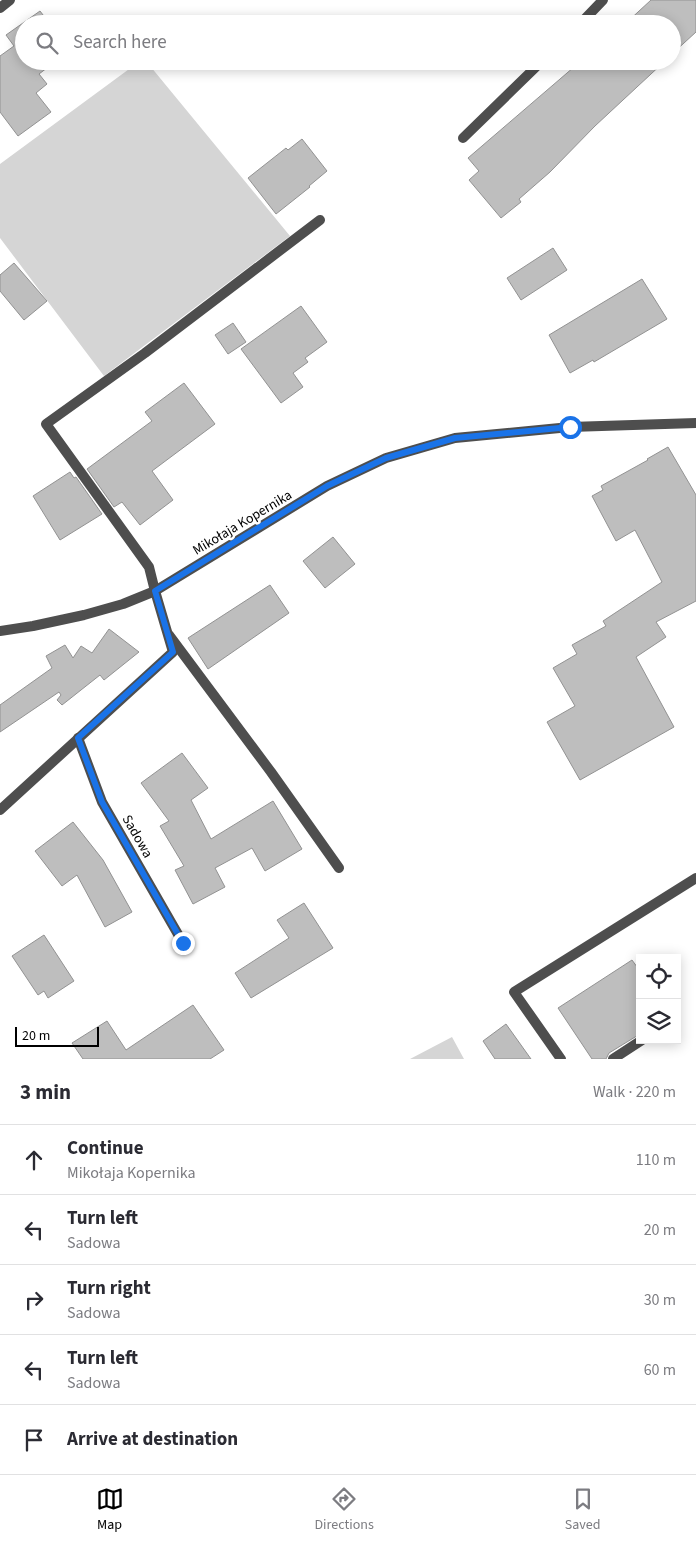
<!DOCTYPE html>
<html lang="en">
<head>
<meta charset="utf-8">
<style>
  :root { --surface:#fff; --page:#f7f7f7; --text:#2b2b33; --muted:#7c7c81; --line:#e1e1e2; --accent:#000 }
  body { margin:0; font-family:"Source Sans 3",sans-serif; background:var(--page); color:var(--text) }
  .controls { position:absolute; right:15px; bottom:15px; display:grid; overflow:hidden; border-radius:0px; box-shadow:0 2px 12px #0003 }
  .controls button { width:45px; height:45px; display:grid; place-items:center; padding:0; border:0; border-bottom:1px solid var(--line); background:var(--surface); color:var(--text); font:25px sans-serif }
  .scale { position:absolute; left:15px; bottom:12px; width:84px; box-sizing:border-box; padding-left:5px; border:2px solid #000; border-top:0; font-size:14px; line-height:18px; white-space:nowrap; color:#000; -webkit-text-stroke:4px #fff; paint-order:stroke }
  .stop { position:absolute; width:15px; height:15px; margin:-11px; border:4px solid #1a73e8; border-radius:50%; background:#fff }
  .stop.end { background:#1a73e8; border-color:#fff; box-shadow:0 1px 5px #0008 }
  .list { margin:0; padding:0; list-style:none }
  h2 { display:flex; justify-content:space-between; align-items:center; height:65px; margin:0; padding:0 20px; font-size:21px }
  h2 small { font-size:16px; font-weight:400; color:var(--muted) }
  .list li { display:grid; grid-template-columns:32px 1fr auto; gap:15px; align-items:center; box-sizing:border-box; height:70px; padding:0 20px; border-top:1px solid var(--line) }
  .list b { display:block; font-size:19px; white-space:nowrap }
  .list p { margin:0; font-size:16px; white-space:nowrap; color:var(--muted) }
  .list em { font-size:16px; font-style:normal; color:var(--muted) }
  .icon { flex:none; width:28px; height:28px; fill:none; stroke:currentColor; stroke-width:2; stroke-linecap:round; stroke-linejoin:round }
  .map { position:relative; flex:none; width:696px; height:1059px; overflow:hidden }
  .search { position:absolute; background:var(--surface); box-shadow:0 2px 12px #0003; left:15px; right:15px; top:15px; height:55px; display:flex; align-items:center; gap:12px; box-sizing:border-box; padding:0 18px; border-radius:28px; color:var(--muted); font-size:19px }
  .sheet { height:415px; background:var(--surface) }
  nav { display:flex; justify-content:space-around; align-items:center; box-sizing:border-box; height:70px; border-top:1px solid var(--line); background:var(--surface); font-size:14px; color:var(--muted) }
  nav a { display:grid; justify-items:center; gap:2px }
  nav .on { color:var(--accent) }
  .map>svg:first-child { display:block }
  .green { fill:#d5d5d5 }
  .building { fill:#bebebe; stroke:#929292 }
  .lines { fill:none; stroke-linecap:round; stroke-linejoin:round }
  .service { stroke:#4e4e4e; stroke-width:10 }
  .minor { stroke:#4e4e4e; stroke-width:10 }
  .tertiary { stroke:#4e4e4e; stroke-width:10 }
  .route { stroke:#1a73e8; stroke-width:6 }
  .labels { text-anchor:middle; stroke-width:5; stroke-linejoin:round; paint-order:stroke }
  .street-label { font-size:14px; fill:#000; stroke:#fff }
</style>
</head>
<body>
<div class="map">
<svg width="696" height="1059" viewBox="0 0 696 1059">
  <rect width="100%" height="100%" fill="#fff"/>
  <path class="green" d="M140,61H146L290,236L104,376L0,238V164Z
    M452,1037L464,1059H410Z"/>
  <path class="building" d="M651,0H696V32L672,54V24H625Z
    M40,11L50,24H24V61H56L39,74L47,84L36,93L51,112L18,136L0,112V56L14,46L6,35Z
    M581,61H665L595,126L550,172L519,199L521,202L501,218L469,180L479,171L468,158Z
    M302,139L327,171L309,186L310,187L276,214L248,178L286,148L288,150Z
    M553,248L567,270L521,300L507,278Z
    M14,263L47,301L24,320L0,291V275Z
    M642,279L667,319L594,362L593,360L570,373L549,335Z
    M301,306L327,342L305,358L308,362L293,373L303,387L281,403L241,349Z
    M233,323L246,342L228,354L215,335Z
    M184,383L215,424L152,471L173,500L140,525L122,502L114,507L87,469L152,421L145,412Z
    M668,447L696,495V601L656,622L666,637L636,657L674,727L580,780L547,722L575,706L553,668L577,654L572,645L606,626L603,621L662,582L635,530L616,541L592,496L603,490L601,486L648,460L647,459Z
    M70,472L74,478L76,477L102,514L60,540L33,496Z
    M333,537L355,564L325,588L303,561Z
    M270,585L289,613L208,669L188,638Z
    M109,629L139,652L104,680L100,675L62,705L57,700L61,695L59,692L0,732V705L52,668L46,656L65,645L73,658L81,646L92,653Z
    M182,753L208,788L191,800L211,839L273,801L302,849L265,871L252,848L215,868L225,887L193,904L175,870L184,866L160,826L169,821L141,783Z
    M73,822L103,860L132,912L105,927L77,875L62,886L35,851Z
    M304,903L333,948L251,998L235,973L289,938L277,920Z
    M44,935L74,981L48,998L44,991L38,995L12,956Z
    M632,960L640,971V1034L609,1053L606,1059H592L558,1008Z
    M193,1005L224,1050L210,1059H83L72,1043L107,1021L126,1050Z
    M506,1024L531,1059H495L483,1041Z"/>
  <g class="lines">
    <path class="service" d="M580,24L603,0
      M463,138L542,61
      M155,591L149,567L46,424L145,353L320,220
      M169,635L271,772L339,868
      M78,738L102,802L183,943
      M561,1059L514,992L696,878
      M613,1059L642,1040"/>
    <path class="minor" d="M0,8L10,0
      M0,810L173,652L155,591"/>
    <path class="tertiary" d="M0,631L33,626L84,615L123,604L155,591L327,486L386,458L455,438L570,427L696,423"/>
  </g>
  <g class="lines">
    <path class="route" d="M183,943L102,802L78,738L173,652L155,591L327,486L386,458L455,438L570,427"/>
  </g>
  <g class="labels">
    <g class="street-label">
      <text transform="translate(242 522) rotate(-31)" y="5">Mikołaja Kopernika</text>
      <text transform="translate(138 836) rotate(60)" y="5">Sadowa</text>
    </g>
  </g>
</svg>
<div class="controls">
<button><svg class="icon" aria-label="locate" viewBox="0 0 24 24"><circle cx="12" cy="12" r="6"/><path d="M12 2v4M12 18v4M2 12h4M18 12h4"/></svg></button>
<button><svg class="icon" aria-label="layers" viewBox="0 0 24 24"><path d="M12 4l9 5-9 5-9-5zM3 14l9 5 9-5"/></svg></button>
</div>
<div class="scale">20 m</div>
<div class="stop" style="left:570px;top:427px"></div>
<div class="stop end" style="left:183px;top:943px"></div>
<div class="search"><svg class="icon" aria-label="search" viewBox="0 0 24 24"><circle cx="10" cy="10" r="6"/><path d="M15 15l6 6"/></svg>Search here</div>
</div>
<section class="sheet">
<h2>3 min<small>Walk · 220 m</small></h2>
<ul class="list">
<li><svg class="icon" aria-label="ahead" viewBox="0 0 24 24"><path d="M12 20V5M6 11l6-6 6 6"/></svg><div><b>Continue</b><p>Mikołaja Kopernika</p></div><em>110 m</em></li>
<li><svg class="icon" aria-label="left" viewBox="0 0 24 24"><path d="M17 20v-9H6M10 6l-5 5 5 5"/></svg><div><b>Turn left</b><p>Sadowa</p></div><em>20 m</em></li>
<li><svg class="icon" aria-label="right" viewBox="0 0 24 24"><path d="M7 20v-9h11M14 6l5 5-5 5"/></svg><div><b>Turn right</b><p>Sadowa</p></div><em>30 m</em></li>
<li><svg class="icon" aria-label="left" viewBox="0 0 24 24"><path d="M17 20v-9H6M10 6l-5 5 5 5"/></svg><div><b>Turn left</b><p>Sadowa</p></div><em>60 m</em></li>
<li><svg class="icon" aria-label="arrive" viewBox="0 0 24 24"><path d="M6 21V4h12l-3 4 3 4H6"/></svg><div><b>Arrive at destination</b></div></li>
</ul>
</section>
<nav>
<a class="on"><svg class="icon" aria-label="map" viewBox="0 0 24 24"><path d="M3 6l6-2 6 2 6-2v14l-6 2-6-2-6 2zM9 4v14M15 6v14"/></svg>Map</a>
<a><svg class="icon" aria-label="directions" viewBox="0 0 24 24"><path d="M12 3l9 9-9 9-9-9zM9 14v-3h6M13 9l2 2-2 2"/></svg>Directions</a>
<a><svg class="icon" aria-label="saved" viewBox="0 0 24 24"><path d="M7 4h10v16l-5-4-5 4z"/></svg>Saved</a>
</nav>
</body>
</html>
